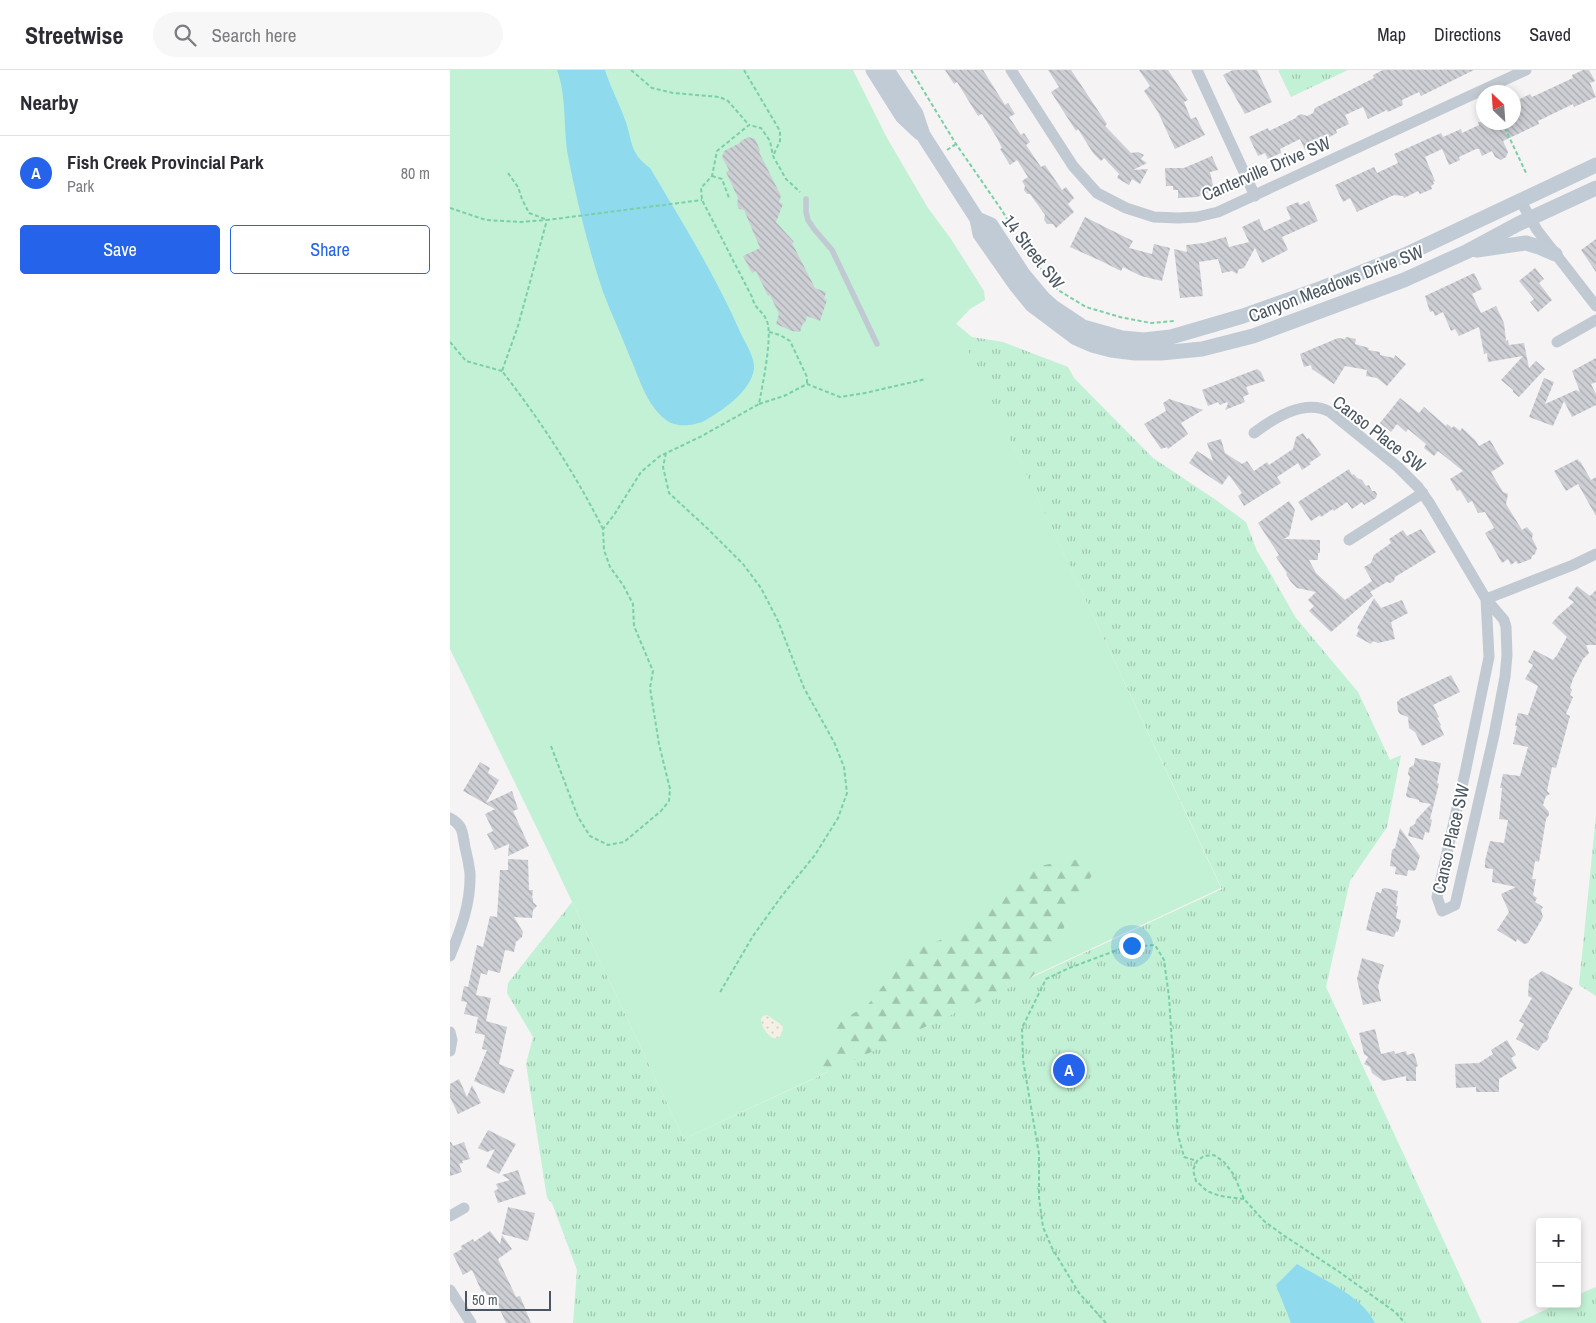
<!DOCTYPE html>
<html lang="en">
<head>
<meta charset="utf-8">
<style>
  :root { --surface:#fff; --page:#f7f7f7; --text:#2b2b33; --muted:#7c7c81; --line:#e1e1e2; --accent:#2563eb }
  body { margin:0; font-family:"Archivo Narrow",sans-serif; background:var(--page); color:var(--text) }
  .controls { position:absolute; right:15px; bottom:15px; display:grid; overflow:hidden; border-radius:5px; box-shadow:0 2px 8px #0003 }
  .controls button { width:45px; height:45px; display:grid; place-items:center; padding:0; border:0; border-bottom:1px solid var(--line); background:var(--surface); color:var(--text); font:25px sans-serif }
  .compass { position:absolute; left:1026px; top:15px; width:45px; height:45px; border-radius:50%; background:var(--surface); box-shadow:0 2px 8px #0003; rotate:335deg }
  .scale { position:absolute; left:15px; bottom:12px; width:86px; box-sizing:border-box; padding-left:5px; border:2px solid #4a5661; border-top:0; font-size:14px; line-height:18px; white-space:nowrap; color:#4a5661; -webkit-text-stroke:4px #fff; paint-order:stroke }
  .you { position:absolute; left:681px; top:875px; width:18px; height:18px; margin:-12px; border:4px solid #fff; border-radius:50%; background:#1a73e8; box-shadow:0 0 0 8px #1a73e833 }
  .badge { display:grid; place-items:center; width:32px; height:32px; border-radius:50%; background:var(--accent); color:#fff; font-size:16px; font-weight:700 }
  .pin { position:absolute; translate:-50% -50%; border:2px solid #fff; box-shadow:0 1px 5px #0006 }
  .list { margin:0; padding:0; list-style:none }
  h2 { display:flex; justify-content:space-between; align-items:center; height:65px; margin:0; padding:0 20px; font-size:21px }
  h2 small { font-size:16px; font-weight:400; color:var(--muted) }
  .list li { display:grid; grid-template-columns:32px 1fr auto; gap:15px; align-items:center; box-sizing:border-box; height:75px; padding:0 20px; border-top:1px solid var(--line) }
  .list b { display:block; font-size:19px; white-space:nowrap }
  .list p { margin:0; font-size:16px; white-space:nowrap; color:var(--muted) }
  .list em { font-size:16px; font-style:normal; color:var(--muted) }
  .actions { display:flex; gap:10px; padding:15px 20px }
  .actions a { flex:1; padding:11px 0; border:1px solid var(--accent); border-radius:5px; text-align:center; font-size:18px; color:var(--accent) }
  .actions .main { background:var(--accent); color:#fff }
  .icon { flex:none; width:28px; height:28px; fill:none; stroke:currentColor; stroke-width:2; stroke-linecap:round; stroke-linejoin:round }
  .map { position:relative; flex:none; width:1146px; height:1253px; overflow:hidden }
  header { display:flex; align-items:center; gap:30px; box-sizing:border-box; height:70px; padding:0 25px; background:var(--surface); border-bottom:1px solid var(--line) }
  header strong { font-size:24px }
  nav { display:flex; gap:28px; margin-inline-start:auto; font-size:18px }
  .search { width:350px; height:45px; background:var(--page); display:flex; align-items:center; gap:12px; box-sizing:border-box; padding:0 18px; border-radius:28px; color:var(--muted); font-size:19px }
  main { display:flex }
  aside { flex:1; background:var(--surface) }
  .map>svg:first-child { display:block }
  .grass { fill:#c3f1d5 }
  .forest { fill:url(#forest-firs) }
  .sand { fill:url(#sand-dots) }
  .park { fill:url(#park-tufts) }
  .water { fill:#90daee }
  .building { fill:url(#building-back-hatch) }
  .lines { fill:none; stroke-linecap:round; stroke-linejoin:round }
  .path { stroke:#7ad0a6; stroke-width:2; stroke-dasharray:4 2.5; stroke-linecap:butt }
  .lane { stroke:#c1cad2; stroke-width:5.5 }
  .street { stroke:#c1cad2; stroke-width:11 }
  .secondary { stroke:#c1cbd6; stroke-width:15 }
  .labels { text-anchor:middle; stroke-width:4; stroke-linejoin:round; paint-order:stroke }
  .street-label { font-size:18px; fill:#4a5661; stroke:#fff }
</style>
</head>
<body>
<header>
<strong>Streetwise</strong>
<div class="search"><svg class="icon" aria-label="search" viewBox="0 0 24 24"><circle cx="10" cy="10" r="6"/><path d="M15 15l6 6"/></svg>Search here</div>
<nav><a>Map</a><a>Directions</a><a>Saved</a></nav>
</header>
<main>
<aside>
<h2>Nearby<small></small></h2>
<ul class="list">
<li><span class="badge">A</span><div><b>Fish Creek Provincial Park</b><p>Park</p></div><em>80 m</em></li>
</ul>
<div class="actions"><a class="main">Save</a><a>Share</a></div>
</aside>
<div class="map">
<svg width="1146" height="1253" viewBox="0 0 1146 1253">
  <defs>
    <pattern id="forest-firs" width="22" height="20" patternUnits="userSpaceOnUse" patternTransform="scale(1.25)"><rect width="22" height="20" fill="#c3f1d5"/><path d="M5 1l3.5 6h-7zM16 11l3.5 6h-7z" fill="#a0c6b0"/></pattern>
    <pattern id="sand-dots" width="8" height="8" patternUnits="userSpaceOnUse" patternTransform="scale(1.25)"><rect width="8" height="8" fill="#f5f0e5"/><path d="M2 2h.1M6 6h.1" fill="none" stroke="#d4d0c7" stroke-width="1.8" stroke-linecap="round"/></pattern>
    <pattern id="park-tufts" width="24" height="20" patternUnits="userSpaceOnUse" patternTransform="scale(1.25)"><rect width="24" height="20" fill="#c3f1d5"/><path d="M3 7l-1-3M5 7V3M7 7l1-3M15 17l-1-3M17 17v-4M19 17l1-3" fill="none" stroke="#a0c6b0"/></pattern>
    <pattern id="building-back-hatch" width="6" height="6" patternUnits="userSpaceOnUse" patternTransform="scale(1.25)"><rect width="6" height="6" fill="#cdcfd5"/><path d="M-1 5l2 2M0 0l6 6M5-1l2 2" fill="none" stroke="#a8abb0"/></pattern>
  </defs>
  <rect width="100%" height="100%" fill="#f5f3f3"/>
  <path class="grass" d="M0,0H403L437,68L478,138L501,169L534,221L535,230L520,239L506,254L771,818L234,1069L99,783L0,579Z"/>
  <path class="forest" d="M642,787L645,796L644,802L624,834L607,874L578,912L379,1004C363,989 379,985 384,971C386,963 385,957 392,951C400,943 412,941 420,932C435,915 447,894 465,881C474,874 483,873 493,869C502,865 510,858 518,852C538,836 552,814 575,802C591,793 623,791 642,787Z"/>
  <path class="sand" d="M317,945L329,953L333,957C330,981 311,962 311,949L313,946Z"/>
  <path class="park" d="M828,0H898L841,27Z
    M505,253L522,267L553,272L618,297L624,308L703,388L766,430L796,452L807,481L815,494L846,548L908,622L940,690L951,685L937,757L900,811L876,917L1032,1253H123L127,1200L102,1133L97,1128L76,994L83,967L57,923L58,913L122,832L234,1069L772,819Z
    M1146,745V926L1129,915Z
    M1146,1217V1253H1067L1108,1234H1127V1225Z"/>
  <path class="water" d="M107,0H155C160,16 168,31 174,47C183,69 178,82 200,98C232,152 266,206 291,264C296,274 305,288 304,299C301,321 273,340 256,350C245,356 226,358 216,350C196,335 189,307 179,285C171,264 161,243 153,222C138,177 127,132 118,86C113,58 117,27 107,0Z
    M847,1194C872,1209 912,1226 925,1253H841L826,1215Z"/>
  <path class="building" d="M495,0H533L555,35L558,33L565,44L559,47L571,65L574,63L580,72L576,75L591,97L595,95L612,120L616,117L624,128L618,134L624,142L606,158L603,154H597L594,150L595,145L580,124H577L574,120L575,116L572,111L578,107L567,90L560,95L550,79L552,78L547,68L532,44L528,46L507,12L504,14Z
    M598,0H621L657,54L655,56L681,83L688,82L694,85L691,89L697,93L683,100L698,99L690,114L682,109L679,115L667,108L669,104L654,88L651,91L643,83L628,59L626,61L601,22L609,17Z
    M689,0H718L738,30L734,32L741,49L746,47L755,65L725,79L708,42L694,21L700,16Z
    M783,0H807L822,32L795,44L773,5Z
    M933,0H1024L971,26L969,22L952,30L953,35L938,42L937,40L918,49L913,37L895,45L899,54L886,60L887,63L855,80L850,69L830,79L831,83L818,89L815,83L808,86L799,67L818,58L819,61L846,48L847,46L851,44L857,46L863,43L865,38L924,8L923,5Z
    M1133,0H1139L1145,11L1140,13L1146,27L1124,37L1123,34L1088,51L1089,54L1053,71L1058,82L1056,87L1051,90L1045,87L1042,81L1032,86L1029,79H1026L1009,87L1010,90L999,95L992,79L975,87L985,111L983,112L984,114L981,116L982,119L970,124L968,121L954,128L953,126L944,125L907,142L900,128L893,132L885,115L924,97L927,103L948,93L944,84L991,63L993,67L1011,59L1012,63L1029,55L1028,52H1064V32L1080,24L1082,27L1123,8L1122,5Z
    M298,67L305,69L310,80L309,82L331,126L329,132L333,134L326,152L344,172L342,173L365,218L376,222L374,229L377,230L370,251L357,246L355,253H353L350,262L342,261L326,254L329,244L320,225L318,226L306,201L302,203L293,186L310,178L294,140L289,139L287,134L288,128L276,102L279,100L272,87L274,81L290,73L291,71Z
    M762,86L768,100L760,102L764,120L747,127L728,128V120H723V116H716L715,98H734Z
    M859,131L868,151L832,167L838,180L812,193L805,178L794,198L789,199L787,204L782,201L772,203L768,189L749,192L753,226L730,228L724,179L737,182L736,175L754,173L776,167L779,177L799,172L792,157L809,149L814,161L841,149L836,137L848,132L850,135Z
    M635,147L683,171L679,178L702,184L704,174L720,178L712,211L691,206L673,197L671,201L651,191L620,177Z
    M1146,169V202L1131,180Z
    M1085,198L1094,209L1089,213L1102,230L1088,242L1080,232L1084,229L1069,211Z
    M1024,203L1032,219L1022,224L1031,243L1046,236L1054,253L1056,271L1058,270L1059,275L1074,273L1079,298L1086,291L1095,299L1069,327L1063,322V320L1051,310L1073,286L1038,292L1037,283L1034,284L1029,257L1009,266L1005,259L1001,261L993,242L985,246L983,241L980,242L975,226Z
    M896,267L906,269L905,274L919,278L918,280L930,282V285L944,288L945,285L956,294L937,316L927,308L916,306L917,300L895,296L884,314L862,299L861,295L854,297L850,284L888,268L895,269Z
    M1146,288V312L1141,314L1146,324V335L1122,347L1114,331L1103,356L1079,347L1094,308L1104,312L1095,334L1126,320L1130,322L1122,301Z
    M807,299L811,302L815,311L796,317L799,324L793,327L795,332L775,340L778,334L777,332L770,335L768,332L758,336L752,320Z
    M950,328L969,343L974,337L996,356L997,354L1002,358L1004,356L1010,361L1012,358L1025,370L1029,376L1040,370L1054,394L1041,402L1053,422L1058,424L1056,434L1072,460L1077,457L1083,464L1082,468L1087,478L1085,484L1082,486L1081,489L1068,494L1066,491L1061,495L1058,489L1052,493L1035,463L1044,458L1035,442L1028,443L1022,431L1018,433L1010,420L1007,421L1000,409L1013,401L988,381L984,386L974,378L976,374L958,359L956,362L947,354L941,362L930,353Z
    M719,329L753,340L731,353L738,364L718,379L717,377L711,379L694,354L716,341L713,333Z
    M853,363L857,369L859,368L871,385L859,393L861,394L852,400L848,393L827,407L831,413L794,436L788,426L792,423L779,405L772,415L739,393L747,381L763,391L757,373L771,369L775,383L792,394L797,391L804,401L817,392L819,395L843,379L846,367Z
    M1128,389L1129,392L1130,391L1141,410L1146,407V446L1128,414L1116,421L1104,401Z
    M899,399L902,405L904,404L907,408L912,410L916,416L919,415L922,421H925L927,424L926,428L914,435L912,432L902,439L897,432L884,441L883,439L871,447L870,445L861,451L848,432Z
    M839,431L845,440L839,466L834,469L870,470V483H868V490H859L866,503L895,530L922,511L914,497L921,493L924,485L941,473L939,469L953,460L957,466L971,459L986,482L945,507L944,511L940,513L937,512L920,522L923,526L881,562L859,541L864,536L858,530L866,522L847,518L841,512L836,504L837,503L826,487L829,485L808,453Z
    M1127,516L1140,526L1146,520V575H1136L1139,583L1133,589L1123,609L1120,618L1122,620L1120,625L1123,627L1116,644L1120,646L1106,698L1102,697L1097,721L1100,724L1096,726L1093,735L1099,742V745L1096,749L1089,792L1085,791L1082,809H1086L1083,825L1087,828L1085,832L1093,837L1091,840L1093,847L1078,873L1074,874L1067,869L1066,872L1047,860L1059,842L1051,824L1066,817L1042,812L1043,799L1035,798V791L1040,771L1054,773L1058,750L1049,749L1052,718H1050L1053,704L1070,706L1078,677L1063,674L1067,656H1065L1068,643L1078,645L1088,616L1075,609L1083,595L1078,592L1084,580L1103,590L1107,585L1117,567L1102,553L1108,546L1124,532L1118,528Z
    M924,528L931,538L952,530L958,543L941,552L945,569L928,573L923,571L921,574L906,566L909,560L907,558Z
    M1001,605L1010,622L983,635L989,647L987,648L991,655L990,656L994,665L972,676L965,662L959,658L958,647L950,644L948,641L947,632L950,629Z
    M965,688L991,693L987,713L989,714L980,749L982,750L979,763L975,762L973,770L958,766L960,757L965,754L966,750L981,734L969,732V730L957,727L956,725L960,707L958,704L959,698L964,695Z
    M30,692L40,698L38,703L49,710L36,733L62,721L68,739L63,741L79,776L58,786L59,774L45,780L37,764L43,761L35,744L45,739L13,721Z
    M950,758L970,786L966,799L964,801L958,800L957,806L945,804L946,797L940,796L942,780L945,778Z
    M58,789L78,790L79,820H83L82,828H83V832L87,836L83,840L82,848L64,847L73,862L72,867L66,872L64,882L55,880L50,903L38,900L37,905L31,903L26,925L41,928L36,951L57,957L49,994L64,1000L54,1024L24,1011L37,980L32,979L35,965L25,963L28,947L14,944L17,932L11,931L14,916L18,917L27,875L33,877L40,846L47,847L50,800H58Z
    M935,818L948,821L946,836H948L946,848L951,850L948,862L946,861L944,867L916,860L923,831L924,830L926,822L931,823L932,819Z
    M912,888L934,895L928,916L931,931L913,935L907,909Z
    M1092,901L1123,918L1098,964L1099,967L1096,972L1093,973L1088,981L1066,969L1074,954L1069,951L1082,928L1078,926L1079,910Z
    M925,959L931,984L944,981L945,984L956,981L957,985L964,983L968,996L966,997V1011H956V1006L933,1011L922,1003L920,997L914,994L918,987L914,984L909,963Z
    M1057,970L1066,985L1061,988L1067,998L1049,1009V1022H1026V1017L1006,1018L1005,994L1029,993L1043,984L1041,980Z
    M9,1009L17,1027L22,1015L31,1033L8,1044L0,1027V1014Z
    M38,1060L66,1074L49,1104L36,1097L45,1079L37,1082L28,1078Z
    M0,1072H1L3,1076L14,1072L20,1089L12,1091L13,1093L9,1094L12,1102L0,1106Z
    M68,1100L76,1124L48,1133L44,1121L48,1119L46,1114L60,1110L52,1105Z
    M58,1137L85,1143L78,1171L52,1164Z
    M40,1161L50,1174L52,1165L62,1179L48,1189L66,1227L70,1226L81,1253H56L46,1231L41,1234L35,1221L32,1222L22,1200L13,1205L3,1184L12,1179L11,1176L23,1169L24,1172Z"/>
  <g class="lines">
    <path class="path" d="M181,0L202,18L223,23L270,27L278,31L299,55
      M294,0L330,61V71L323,86
      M461,0L506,74L551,139L577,182L608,220L636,237L670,247L701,253L724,251
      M1052,52L1077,105
      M497,80L506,74
      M58,103L68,117L72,129L79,143L95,149
      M262,106L272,109L279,128
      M0,138L36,150L71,152L97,150
      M319,262L330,265L340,271L357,307V314
      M0,272L16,291L52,301
      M309,334L334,326L357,314L390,327L415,323L476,309
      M216,383L213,397L219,423L258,459L293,494L311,518L328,551L354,618L384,672L394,697L397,723L388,748L365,785L331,827L303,866L269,924
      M153,459C125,403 90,350 52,301L68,256L97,150L252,130
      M101,676L128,747L140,766L158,775L174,772L211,741L219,731L220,719L209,674L200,618L203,601L184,556L183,534L173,515L160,497L154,480L153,459L164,445L191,402L210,386L250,367L309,334C312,317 324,262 316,249C311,239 306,241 302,227L252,130L251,118L262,106L267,81L299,55L311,58L320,71L323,86L336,109L350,122
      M794,1129L770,1126L757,1121L746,1111L743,1100L747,1091L754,1086L764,1085L774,1092L784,1105L794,1129L814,1151L833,1165L888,1201L945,1242L955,1253
      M656,1253L629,1223L602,1178L593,1157L589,1128V1084L573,990L572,958L596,909L619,898L673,878L705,875L714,890L719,927L728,1065L734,1087L747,1091"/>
    <path class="lane" d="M356,129V142L358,150L364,159L382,180L427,274"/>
    <path class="street" d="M561,0L623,96L647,123L676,138L704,147L728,148L747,147L768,142L1076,0
      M747,0L805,126
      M1070,130L1087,160L1146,236
      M1107,272L1146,250
      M804,363C824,348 855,328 880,342L948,397L968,417L980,434L1036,529L1054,550L1056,557L1057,585L1055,607L1044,665L1005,835L992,841L987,827L1015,703L1039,587L1036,529
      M899,470L973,423
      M1036,529L1123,495L1146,484
      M0,748C14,756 12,762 15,777C17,785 19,795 20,803C21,833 11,859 0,886
      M0,962L2,970L0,981
      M0,1146L14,1138
      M0,1220L21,1253"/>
    <path class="secondary" d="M423,0L452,46L470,63
      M437,0L466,44L473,65L527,149L530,164L565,214L582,235L626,268L642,275L661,280L685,283H711L752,279L803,266L954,210L1016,182L1068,154L1146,118
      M527,149L541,155L573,204L593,228L603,237L633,257L672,268L694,270L721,267L793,246L872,218L955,185L1146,95
      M1027,180L1076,173L1089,177L1105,184"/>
  </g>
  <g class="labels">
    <g class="street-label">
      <text transform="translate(816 99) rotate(-23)" y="6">Canterville Drive SW</text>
      <text transform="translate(583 182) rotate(52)" y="6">14 Street SW</text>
      <text transform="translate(886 214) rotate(-21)" y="6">Canyon Meadows Drive SW</text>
      <text transform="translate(929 364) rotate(38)" y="6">Canso Place SW</text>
      <text transform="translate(1001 769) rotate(-77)" y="6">Canso Place SW</text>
    </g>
  </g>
</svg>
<div class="controls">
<button>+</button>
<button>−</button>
</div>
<svg class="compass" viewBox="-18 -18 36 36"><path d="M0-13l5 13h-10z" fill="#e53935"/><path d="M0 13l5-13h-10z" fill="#7c7c81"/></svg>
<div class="scale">50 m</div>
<div class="you"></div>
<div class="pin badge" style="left:619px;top:1000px">A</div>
</div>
</main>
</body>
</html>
